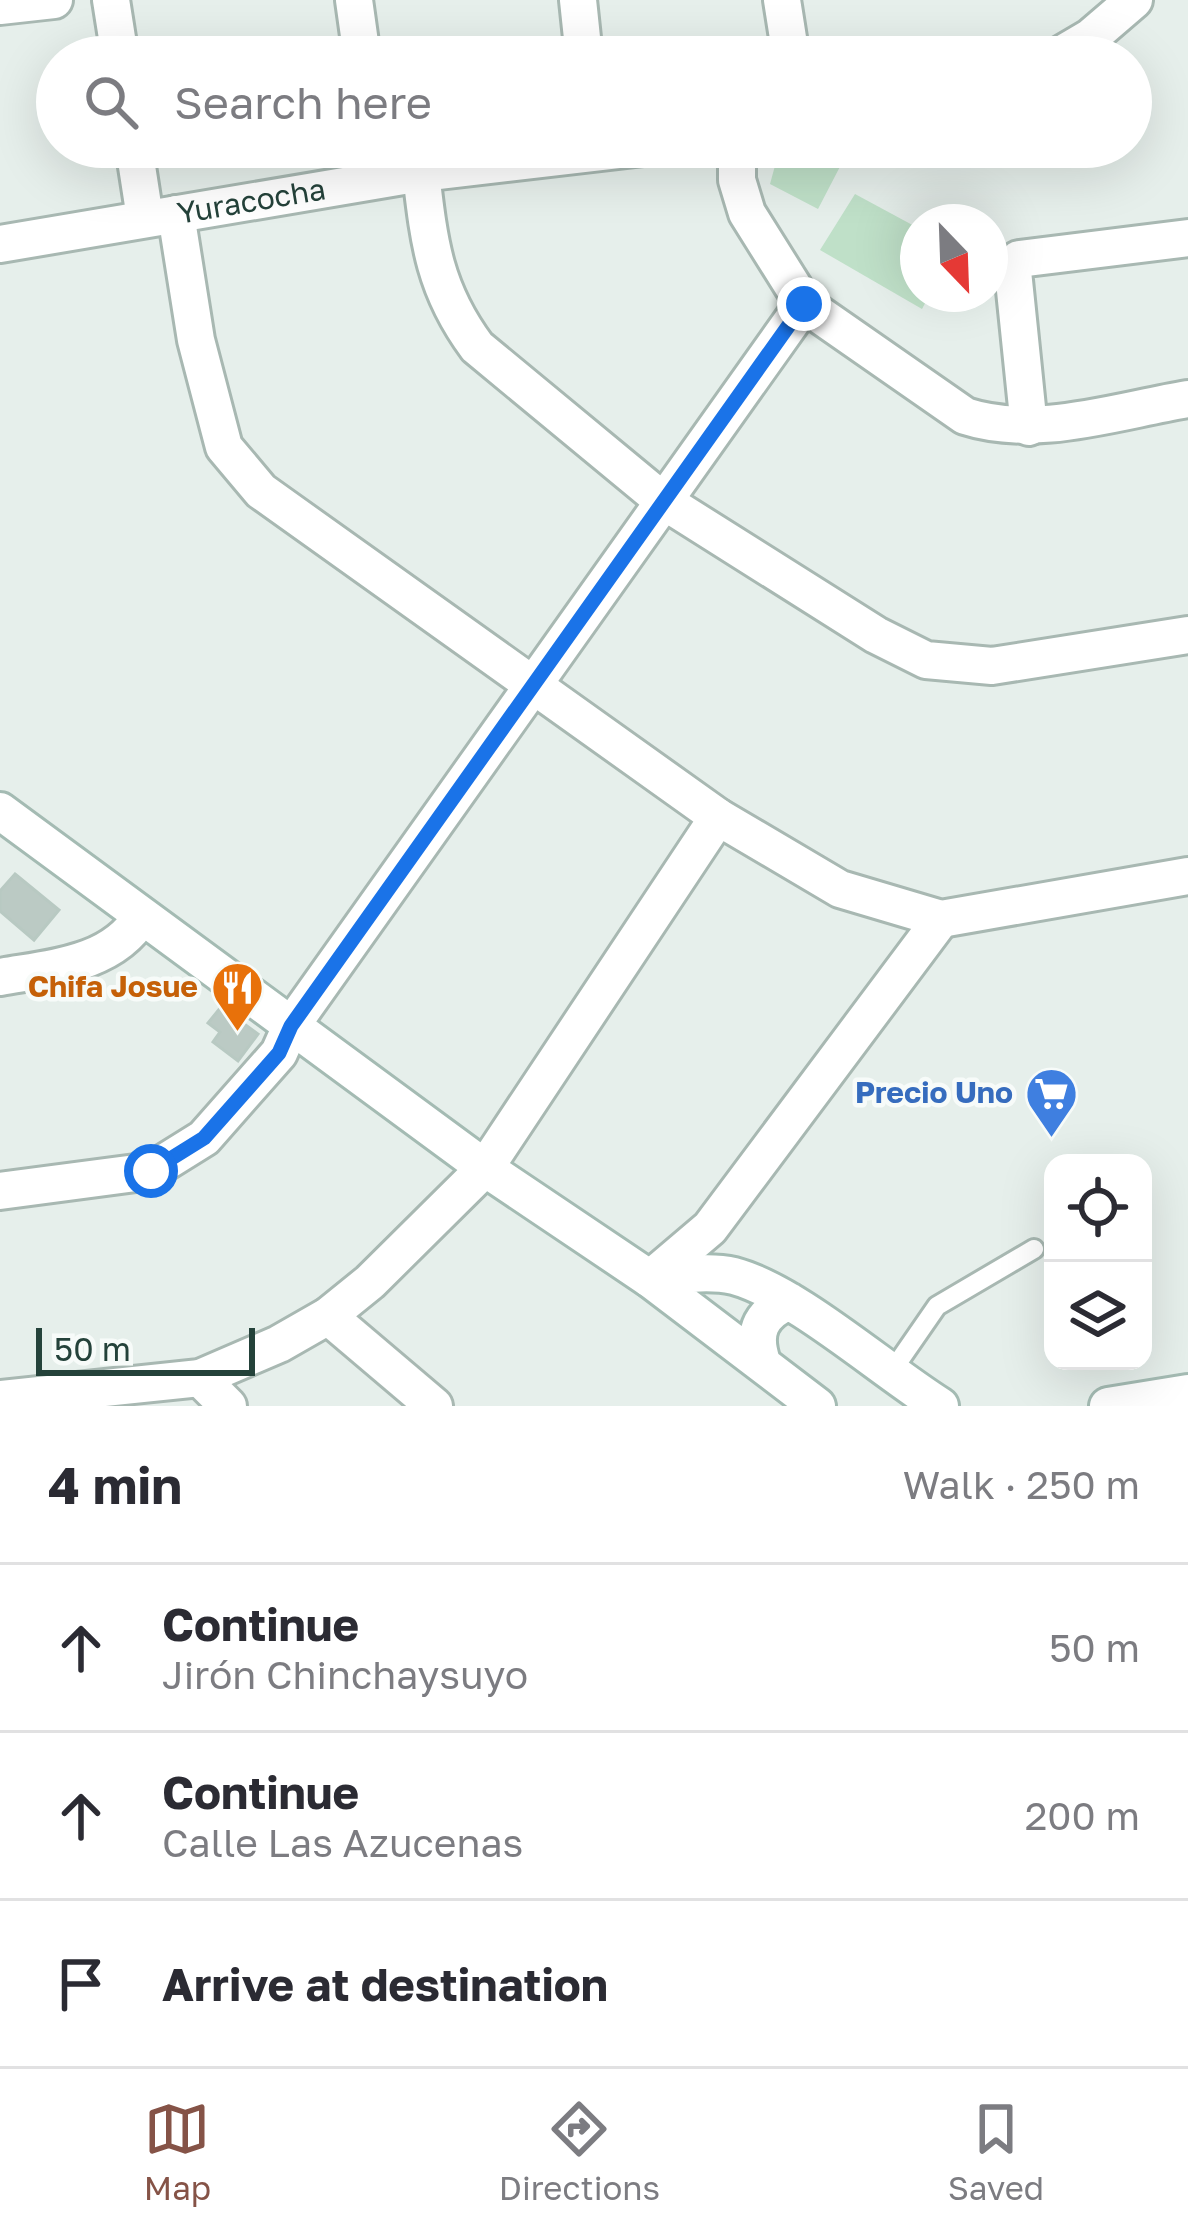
<!DOCTYPE html>
<html lang="en">
<head>
<meta charset="utf-8">
<style>
  :root { --surface:#fff; --page:#f2f2f3; --text:#2b2b33; --muted:#7c7c81; --line:#e1e1e2; --accent:#855347 }
  body { margin:0; font-family:"Golos Text",sans-serif; background:var(--page); color:var(--text) }
  .controls { position:absolute; right:36px; bottom:36px; display:grid; overflow:hidden; border-radius:24px; box-shadow:0 12px 48px #0002 }
  .controls button { width:108px; height:108px; display:grid; place-items:center; padding:0; border:0; border-bottom:3px solid var(--line); background:var(--surface); color:var(--text); font:60px sans-serif }
  .compass { position:absolute; left:900px; top:204px; width:108px; height:108px; border-radius:50%; background:var(--surface); box-shadow:0 12px 48px #0002; rotate:157deg }
  .scale { position:absolute; left:36px; bottom:30px; width:219px; box-sizing:border-box; padding-left:12px; border:6px solid #24423a; border-top:0; font-size:33px; line-height:42px; white-space:nowrap; color:#24423a; -webkit-text-stroke:9px #f7fbf9; paint-order:stroke }
  .stop { position:absolute; width:36px; height:36px; margin:-27px; border:9px solid #1a73e8; border-radius:50%; background:#fff }
  .stop.end { background:#1a73e8; border-color:#fff; box-shadow:0 3px 12px #0008 }
  .list { margin:0; padding:0; list-style:none }
  h2 { display:flex; justify-content:space-between; align-items:center; height:156px; margin:0; padding:0 48px; font-size:51px }
  h2 small { font-size:39px; font-weight:400; color:var(--muted) }
  .list li { display:grid; grid-template-columns:78px 1fr auto; gap:36px; align-items:center; box-sizing:border-box; height:168px; padding:0 48px; border-top:3px solid var(--line) }
  .list b { display:block; font-size:45px; white-space:nowrap }
  .list p { margin:0; font-size:39px; white-space:nowrap; color:var(--muted) }
  .list em { font-size:39px; font-style:normal; color:var(--muted) }
  .icon { flex:none; width:66px; height:66px; fill:none; stroke:currentColor; stroke-width:2; stroke-linecap:round; stroke-linejoin:round }
  .map { position:relative; flex:none; width:1188px; height:1406px; overflow:hidden }
  .search { position:absolute; background:var(--surface); box-shadow:0 12px 48px #0002; left:36px; right:36px; top:36px; height:132px; display:flex; align-items:center; gap:30px; box-sizing:border-box; padding:0 42px; border-radius:66px; color:var(--muted); font-size:45px }
  .sheet { height:660px; background:var(--surface) }
  nav { display:flex; justify-content:space-around; align-items:center; box-sizing:border-box; height:168px; border-top:3px solid var(--line); background:var(--surface); font-size:33px; color:var(--muted) }
  nav a { display:grid; justify-items:center; gap:6px }
  nav .on { color:var(--accent) }
  .map>svg:first-child { display:block }
  .green { fill:#bfe0c8 }
  .building { fill:#bbcac4; stroke:#b8c9c2; stroke-width:3 }
  .lines { fill:none; stroke-linecap:round; stroke-linejoin:round }
  .lane-casing { stroke:#a8b8b2; stroke-width:24 }
  .street-casing { stroke:#a8b8b2; stroke-width:42 }
  .secondary-casing { stroke:#a4bbb3; stroke-width:42 }
  .lane { stroke:#fff; stroke-width:18 }
  .street { stroke:#fff; stroke-width:36 }
  .secondary { stroke:#fff; stroke-width:36 }
  .route { stroke:#1a73e8; stroke-width:15 }
  .labels { text-anchor:middle; stroke-width:9; stroke-linejoin:round; paint-order:stroke }
  .street-label { font-size:30px; fill:#24423a; stroke:#f7fbf9 }
  .food-label { font-size:30px; font-weight:bold; fill:#c56008; stroke:#f7fbf9; text-anchor:end }
  .shop-label { font-size:30px; font-weight:bold; fill:#366cbe; stroke:#f7fbf9; text-anchor:end }
</style>
</head>
<body>
<div class="map">
<svg width="1188" height="1406" viewBox="0 0 1188 1406">
  <rect width="100%" height="100%" fill="#e6efeb"/>
  <path class="green" d="M845,157L818,209L770,184L776,162Z
    M855,194L918,228V294H930L922,309L820,250Z"/>
  <path class="building" d="M15,874L59,910L34,940L0,911V891Z
    M221,1007L258,1034L238,1061L213,1042L220,1032L208,1023Z"/>
  <g class="lines">
    <defs>
      <path id="lane" d="M890,1374L937,1306L1034,1249"/>
      <g id="street">
        <path d="M111,0L120,57"/>
        <path d="M354,0L362,57"/>
        <path d="M578,0L584,57"/>
        <path d="M782,0L791,57"/>
        <path d="M0,6L54,0"/>
        <path d="M1057,57L1091,37L1134,0"/>
        <path d="M134,147L145,218"/>
        <path d="M737,147V180L747,213L804,304L965,416C1036,439 1116,411 1188,399"/>
        <path d="M421,173C429,242 434,289 477,347L662,500L876,635L926,660L992,666L1188,635"/>
        <path d="M176,214L196,340L224,447L261,491L718,817L840,889L941,919L1188,876"/>
        <path id="s1" d="M0,244L421,173L644,147"/>
        <path d="M1029,427L1013,271L1019,259L1188,238"/>
        <path d="M0,977C50,968 112,965 141,917"/>
        <path d="M0,1191L151,1171L204,1138L279,1053L291,1026L804,304"/>
        <path d="M650,1279L710,1228L941,919"/>
        <path d="M328,1316L434,1406"/>
        <path d="M200,1378L228,1406"/>
        <path d="M0,1399L200,1378L279,1344L328,1316L370,1282L485,1168L718,817"/>
      </g>
      <path id="secondary" d="M0,811L485,1168L650,1279L817,1406
        M650,1279C676,1275 708,1270 734,1276C796,1293 881,1369 940,1406
        M762,1362C752,1332 760,1314 789,1301
        M1108,1406L1188,1393"/>
    </defs>
    <use href="#lane" class="lane-casing"/>
    <use href="#street" class="street-casing"/>
    <use href="#secondary" class="secondary-casing"/>
    <use href="#lane" class="lane"/>
    <use href="#street" class="street"/>
    <use href="#secondary" class="secondary"/>
  </g>
  <g class="lines">
    <path class="route" d="M151,1171L204,1138L279,1053L291,1026L804,304"/>
  </g>
  <defs>
    <symbol id="restaurant-pin" viewBox="-11 -11 22 30"><path d="M0 17L-7.5 6A9.5 9.5 0 1 1 7.5 6Z" fill="#e8710a" stroke="#f7fbf9"/><path d="M-5-6h1v4h1v-4h1v4h1v-4h1v5L-1.5 .5V6h-2V.5L-5-1ZM5-6V6H3V1.5H1.5Q1.5-4 5-6Z" fill="#fff"/></symbol>
    <symbol id="supermarket-pin" viewBox="-11 -11 22 30"><path d="M0 17L-7.5 6A9.5 9.5 0 1 1 7.5 6Z" fill="#3f7fe0" stroke="#f7fbf9"/><path d="M-6-5.5h2.5l.6 2H6L4.5 2H-2.5L-4.4-4H-6ZM-1.5 3.2a1.3 1.3 0 1 0 .1 0ZM3 3.2a1.3 1.3 0 1 0 .1 0Z" fill="#fff"/></symbol>
  </defs>
  <g fill-rule="evenodd">
    <use href="#restaurant-pin" x="208" y="958" width="59" height="81"/>
    <use href="#supermarket-pin" x="1022" y="1064" width="59" height="81"/>
  </g>
  <g class="labels">
    <g class="street-label">
      <text dy="10" stroke="none"><textPath href="#s1" startOffset="255">Yuracocha</textPath></text>
    </g>
    <g class="food-label">
      <text x="198" y="997">Chifa Josue</text>
    </g>
    <g class="shop-label">
      <text x="1013" y="1103">Precio Uno</text>
    </g>
  </g>
</svg>
<div class="controls">
<button><svg class="icon" aria-label="locate" viewBox="0 0 24 24"><circle cx="12" cy="12" r="6"/><path d="M12 2v4M12 18v4M2 12h4M18 12h4"/></svg></button>
<button><svg class="icon" aria-label="layers" viewBox="0 0 24 24"><path d="M12 4l9 5-9 5-9-5zM3 14l9 5 9-5"/></svg></button>
</div>
<svg class="compass" viewBox="-18 -18 36 36"><path d="M0-13l5 13h-10z" fill="#e53935"/><path d="M0 13l5-13h-10z" fill="#7c7c81"/></svg>
<div class="scale">50 m</div>
<div class="stop" style="left:151px;top:1171px"></div>
<div class="stop end" style="left:804px;top:304px"></div>
<div class="search"><svg class="icon" aria-label="search" viewBox="0 0 24 24"><circle cx="10" cy="10" r="6"/><path d="M15 15l6 6"/></svg>Search here</div>
</div>
<section class="sheet">
<h2>4 min<small>Walk · 250 m</small></h2>
<ul class="list">
<li><svg class="icon" aria-label="ahead" viewBox="0 0 24 24"><path d="M12 20V5M6 11l6-6 6 6"/></svg><div><b>Continue</b><p>Jirón Chinchaysuyo</p></div><em>50 m</em></li>
<li><svg class="icon" aria-label="ahead" viewBox="0 0 24 24"><path d="M12 20V5M6 11l6-6 6 6"/></svg><div><b>Continue</b><p>Calle Las Azucenas</p></div><em>200 m</em></li>
<li><svg class="icon" aria-label="arrive" viewBox="0 0 24 24"><path d="M6 21V4h12l-3 4 3 4H6"/></svg><div><b>Arrive at destination</b></div></li>
</ul>
</section>
<nav>
<a class="on"><svg class="icon" aria-label="map" viewBox="0 0 24 24"><path d="M3 6l6-2 6 2 6-2v14l-6 2-6-2-6 2zM9 4v14M15 6v14"/></svg>Map</a>
<a><svg class="icon" aria-label="directions" viewBox="0 0 24 24"><path d="M12 3l9 9-9 9-9-9zM9 14v-3h6M13 9l2 2-2 2"/></svg>Directions</a>
<a><svg class="icon" aria-label="saved" viewBox="0 0 24 24"><path d="M7 4h10v16l-5-4-5 4z"/></svg>Saved</a>
</nav>
</body>
</html>
